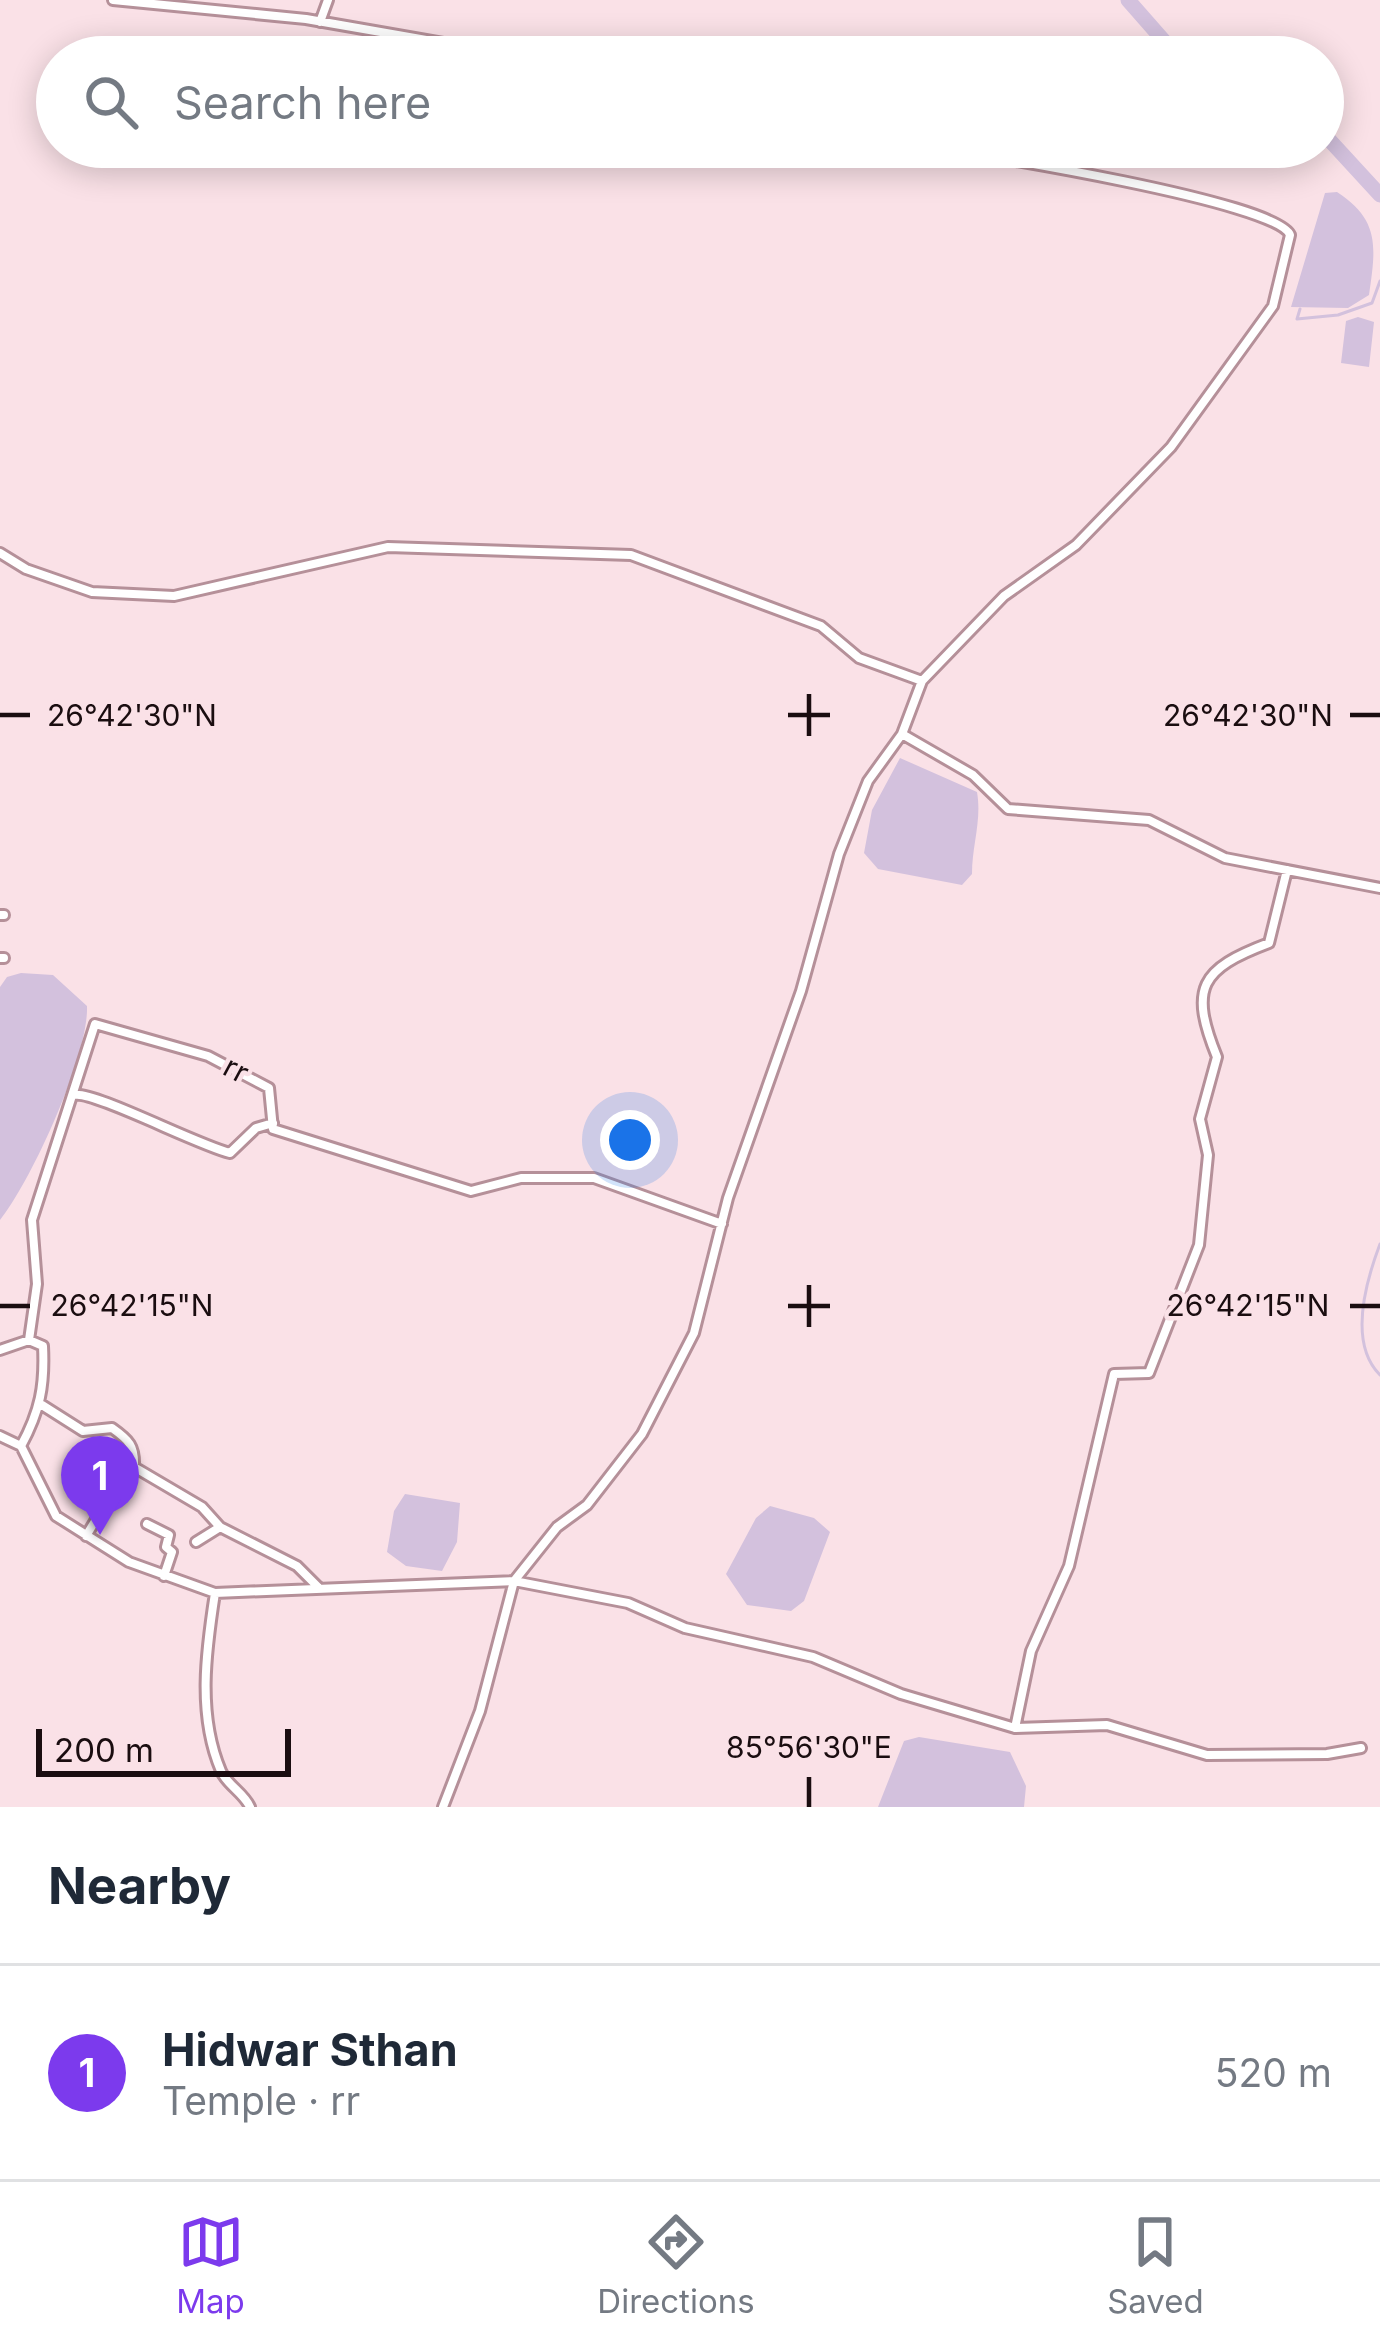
<!DOCTYPE html>
<html lang="en">
<head>
<meta charset="utf-8">
<style>
  :root { --surface:#fff; --page:#f6f6f7; --text:#1f2937; --muted:#747a83; --line:#e0e1e3; --accent:#7c3aed }
  body { margin:0; font-family:Inter,sans-serif; background:var(--page); color:var(--text) }
  .scale { position:absolute; left:36px; bottom:30px; width:255px; box-sizing:border-box; padding-left:12px; border:6px solid #1a0d10; border-top:0; font-size:33px; line-height:42px; white-space:nowrap; color:#1a0d10; -webkit-text-stroke:9px #fae1e7; paint-order:stroke }
  .you { position:absolute; left:630px; top:1140px; width:42px; height:42px; margin:-30px; border:9px solid #fff; border-radius:50%; background:#1a73e8; box-shadow:0 0 0 18px #1a73e833 }
  .badge { display:grid; place-items:center; width:78px; height:78px; border-radius:50%; background:var(--accent); color:#fff; font-size:39px; font-weight:700 }
  .pin { position:absolute; translate:-50% -99px; filter:drop-shadow(0 3px 6px #0008) }
  .pin::after { content:''; position:absolute; top:63px; width:42px; height:36px; background:inherit; clip-path:polygon(0 0,100% 0,50% 100%) }
  .list { margin:0; padding:0; list-style:none }
  h2 { display:flex; justify-content:space-between; align-items:center; height:156px; margin:0; padding:0 48px; font-size:51px }
  h2 small { font-size:39px; font-weight:400; color:var(--muted) }
  .list li { display:grid; grid-template-columns:78px 1fr auto; gap:36px; align-items:center; box-sizing:border-box; height:216px; padding:0 48px; border-top:3px solid var(--line) }
  .list b { display:block; font-size:45px; white-space:nowrap }
  .list p { margin:0; font-size:39px; white-space:nowrap; color:var(--muted) }
  .list em { font-size:39px; font-style:normal; color:var(--muted) }
  .icon { flex:none; width:66px; height:66px; fill:none; stroke:currentColor; stroke-width:2; stroke-linecap:round; stroke-linejoin:round }
  .map { position:relative; flex:none; width:1380px; height:1807px; overflow:hidden }
  .search { position:absolute; background:var(--surface); box-shadow:0 6px 30px #0003; left:36px; right:36px; top:36px; height:132px; display:flex; align-items:center; gap:30px; box-sizing:border-box; padding:0 42px; border-radius:66px; color:var(--muted); font-size:45px }
  .sheet { height:372px; background:var(--surface) }
  nav { display:flex; justify-content:space-around; align-items:center; box-sizing:border-box; height:168px; border-top:3px solid var(--line); background:var(--surface); font-size:33px; color:var(--muted) }
  nav a { display:grid; justify-items:center; gap:6px }
  nav .on { color:var(--accent) }
  .map>svg:first-child { display:block }
  .water { fill:#d3c1dd }
  .lines { fill:none; stroke-linecap:round; stroke-linejoin:round }
  .stream { stroke:#d3c1dd; stroke-width:3 }
  .river { stroke:#d3c1dd; stroke-width:15 }
  .street-casing { stroke:#b59099; stroke-width:14 }
  .street { stroke:#fff; stroke-width:8 }
  .ticks { fill:none; stroke:#1a0d10; stroke-width:4.5 }
  .labels { text-anchor:middle; stroke-width:9; stroke-linejoin:round; paint-order:stroke }
  .street-label { font-size:30px; fill:#1a0d10; stroke:#fae1e7 }
  .ticks-label { font-size:30px; text-anchor:middle; fill:#1a0d10; stroke:#fae1e7; stroke-width:9; stroke-linejoin:round; paint-order:stroke }
</style>
</head>
<body>
<div class="map">
<svg width="1380" height="1807" viewBox="0 0 1380 1807">
  <rect width="100%" height="100%" fill="#fae1e7"/>
  <path class="water" d="M1337,192C1380,220 1376,247 1369,295L1348,308L1291,307L1325,193Z
    M1358,317L1374,322L1369,367L1341,363L1346,321Z
    M900,758L977,792C982,820 972,845 972,874L962,885L878,869L864,853L872,810Z
    M21,973L53,975L87,1006C89,1055 31,1182 0,1220V987L7,977Z
    M405,1494L460,1503L457,1542L442,1571L406,1566L387,1552L394,1511Z
    M770,1506L814,1518L830,1532L804,1601L791,1611L747,1605L726,1574L756,1518Z
    M919,1737L1010,1752L1026,1786L1024,1807H878L904,1741Z"/>
  <g class="lines">
    <path class="stream" d="M1300,309L1297,319L1338,315L1372,303L1380,281
      M1380,1244C1366,1281 1348,1343 1380,1375"/>
    <path class="river" d="M1128,0L1178,57
      M1323,133L1380,195"/>
    <defs>
      <path id="street" d="M113,0L306,19L524,57
        M320,22L328,0
        M0,553L26,569L92,592L174,596L388,547L631,555L821,626L859,658L922,681
        M902,734L973,775L1008,809L1149,820L1225,858L1380,888
        M0,915H4
        M0,958H4
        M74,1095C92,1090 197,1145 230,1153L256,1128L273,1123
        M0,1350L29,1340L37,1284L32,1220L95,1024L208,1056L269,1088L273,1129L471,1191L521,1178H594L722,1224
        M42,1405L83,1431L112,1428C129,1440 135,1446 134,1467L202,1507L220,1527L196,1542
        M0,1436L21,1446L56,1516L129,1562L215,1593L514,1581L628,1603L685,1628L813,1657L901,1694L1015,1728L1107,1725L1207,1755L1327,1754L1361,1748
        M21,1446C40,1411 45,1386 43,1346L29,1340
        M147,1524L169,1535L166,1547L172,1552L164,1576
        M220,1527L297,1566L318,1587
        M86,1536L126,1470L134,1467
        M215,1593C206,1651 197,1715 221,1771C227,1785 244,1793 250,1807
        M1015,1728L1031,1651L1069,1566L1114,1374L1149,1373L1199,1245L1208,1155L1200,1119L1217,1057C1189,988 1200,969 1269,943L1287,870
        M443,1807L480,1711L514,1581L557,1527L587,1505L642,1434L694,1333L728,1198L801,991L839,854L868,781L902,734L922,681L1004,596L1076,545L1171,447L1273,306L1290,235C1278,202 979,154 929,147"/>
    </defs>
    <use href="#street" class="street-casing"/>
    <use href="#street" class="street"/>
  </g>
  <path class="ticks" d="M809,694V736M0,715H30M788,715H830M1350,715H1380M809,1285V1327M0,1306H30M788,1306H830M1350,1306H1380M809,1777V1807"/>
  <g class="labels">
    <g class="street-label">
      <text transform="translate(236 1070) rotate(28)" y="10">rr</text>
    </g>
  </g>
  <g class="ticks-label">
    <text x="132" y="726">26°42'30"N</text>
    <text x="1248" y="726">26°42'30"N</text>
    <text x="132" y="1316">26°42'15"N</text>
    <text x="1248" y="1316">26°42'15"N</text>
    <text x="809" y="1758">85°56'30"E</text>
  </g>
</svg>
<div class="scale">200 m</div>
<div class="you"></div>
<div class="pin badge" style="left:100px;top:1535px">1</div>
<div class="search"><svg class="icon" aria-label="search" viewBox="0 0 24 24"><circle cx="10" cy="10" r="6"/><path d="M15 15l6 6"/></svg>Search here</div>
</div>
<section class="sheet">
<h2>Nearby<small></small></h2>
<ul class="list">
<li><span class="badge">1</span><div><b>Hidwar Sthan</b><p>Temple · rr</p></div><em>520 m</em></li>
</ul>
</section>
<nav>
<a class="on"><svg class="icon" aria-label="map" viewBox="0 0 24 24"><path d="M3 6l6-2 6 2 6-2v14l-6 2-6-2-6 2zM9 4v14M15 6v14"/></svg>Map</a>
<a><svg class="icon" aria-label="directions" viewBox="0 0 24 24"><path d="M12 3l9 9-9 9-9-9zM9 14v-3h6M13 9l2 2-2 2"/></svg>Directions</a>
<a><svg class="icon" aria-label="saved" viewBox="0 0 24 24"><path d="M7 4h10v16l-5-4-5 4z"/></svg>Saved</a>
</nav>
</body>
</html>
